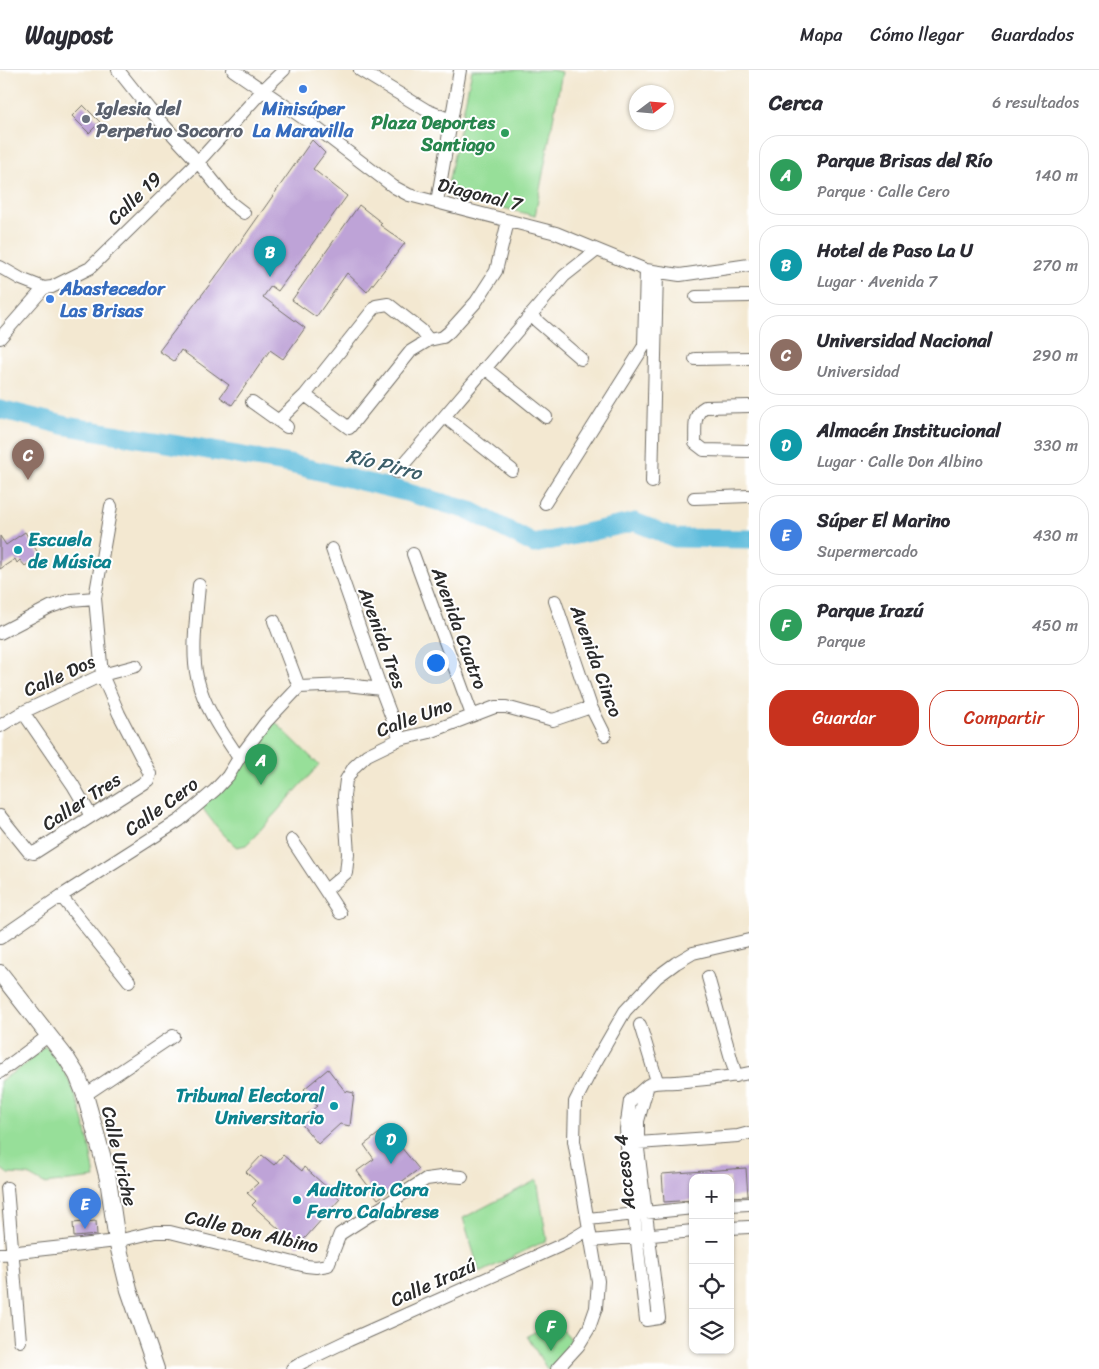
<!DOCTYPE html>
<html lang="es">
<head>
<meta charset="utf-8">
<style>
  :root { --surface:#fff; --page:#f2f2f3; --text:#2b2b33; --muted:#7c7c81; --line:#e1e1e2; --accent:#c8321e }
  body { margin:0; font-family:Sriracha,sans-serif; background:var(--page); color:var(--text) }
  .controls { position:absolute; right:15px; bottom:15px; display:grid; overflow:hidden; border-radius:10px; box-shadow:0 1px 4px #0004 }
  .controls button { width:45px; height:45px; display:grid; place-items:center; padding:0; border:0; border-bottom:1px solid var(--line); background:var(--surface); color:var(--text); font:25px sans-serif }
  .compass { position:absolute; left:629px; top:15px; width:45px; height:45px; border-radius:50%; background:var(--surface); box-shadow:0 1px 4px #0004; rotate:74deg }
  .you { position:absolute; left:435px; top:592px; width:18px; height:18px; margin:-12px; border:4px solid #fff; border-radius:50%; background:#1a73e8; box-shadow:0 0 0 8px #1a73e833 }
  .badge { display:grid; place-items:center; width:32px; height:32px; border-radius:50%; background:var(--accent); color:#fff; font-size:16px; font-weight:700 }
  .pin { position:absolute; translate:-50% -41px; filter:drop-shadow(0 1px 2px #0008) }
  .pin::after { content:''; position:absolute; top:26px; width:18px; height:15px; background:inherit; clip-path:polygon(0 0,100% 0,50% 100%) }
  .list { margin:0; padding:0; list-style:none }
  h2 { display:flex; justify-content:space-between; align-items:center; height:65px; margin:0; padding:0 20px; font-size:21px }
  h2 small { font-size:16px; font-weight:400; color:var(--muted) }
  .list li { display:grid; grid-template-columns:32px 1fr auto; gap:15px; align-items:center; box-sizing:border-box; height:80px; margin:0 10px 10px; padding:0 10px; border:1px solid var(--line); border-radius:20px }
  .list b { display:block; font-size:19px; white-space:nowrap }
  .list p { margin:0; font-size:16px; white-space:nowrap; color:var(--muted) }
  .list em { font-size:16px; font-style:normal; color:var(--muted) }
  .actions { display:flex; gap:10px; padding:15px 20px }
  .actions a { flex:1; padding:11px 0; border:1px solid var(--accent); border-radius:20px; text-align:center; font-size:18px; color:var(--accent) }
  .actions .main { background:var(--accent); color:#fff }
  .icon { flex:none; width:28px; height:28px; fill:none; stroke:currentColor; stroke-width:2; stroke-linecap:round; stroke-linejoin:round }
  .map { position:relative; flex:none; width:749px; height:1299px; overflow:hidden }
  header { display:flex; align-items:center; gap:30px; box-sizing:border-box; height:70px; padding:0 25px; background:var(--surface); border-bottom:1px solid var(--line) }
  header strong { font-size:24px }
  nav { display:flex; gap:28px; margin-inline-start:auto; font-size:18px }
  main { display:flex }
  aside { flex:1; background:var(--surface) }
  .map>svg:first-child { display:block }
  .green { fill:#97df99; stroke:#618562 }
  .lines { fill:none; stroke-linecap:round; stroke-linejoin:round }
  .river { stroke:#5dbcdc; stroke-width:19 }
  .building { fill:#bea3d7 }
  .minor-casing { stroke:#716d65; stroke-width:14 }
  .major-casing { stroke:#716d65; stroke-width:18 }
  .minor { stroke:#fff; stroke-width:12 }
  .major { stroke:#fff; stroke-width:16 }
  .shop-dot { fill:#3f7fe0; stroke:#fff; stroke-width:2 }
  .worship-dot { fill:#6b7280; stroke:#fff; stroke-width:2 }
  .leisure-dot { fill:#2e9e5b; stroke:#fff; stroke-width:2 }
  .culture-dot { fill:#0f9aa8; stroke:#fff; stroke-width:2 }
  .labels { text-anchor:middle; stroke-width:4; stroke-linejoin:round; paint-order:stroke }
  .worship-label { font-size:19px; font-weight:bold; fill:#5b616d; stroke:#fff; text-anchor:start }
  .shop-label { font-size:19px; font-weight:bold; fill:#366cbe; stroke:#fff }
  .leisure-label { font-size:19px; font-weight:bold; fill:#27864d; stroke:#fff; text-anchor:end }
  .street-label { font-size:19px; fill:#2b2b2b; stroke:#fff }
  .culture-label { font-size:19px; font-weight:bold; fill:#0d838f; stroke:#fff; text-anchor:start }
  .water-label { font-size:20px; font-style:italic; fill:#3c5e69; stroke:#fff }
</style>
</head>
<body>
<header>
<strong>Waypost</strong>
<nav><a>Mapa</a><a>Cómo llegar</a><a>Guardados</a></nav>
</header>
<main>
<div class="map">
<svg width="749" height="1299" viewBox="0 0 749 1299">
  <rect width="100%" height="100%" fill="#fff"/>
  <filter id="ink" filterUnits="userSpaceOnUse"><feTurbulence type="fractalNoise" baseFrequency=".02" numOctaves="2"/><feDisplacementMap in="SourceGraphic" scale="10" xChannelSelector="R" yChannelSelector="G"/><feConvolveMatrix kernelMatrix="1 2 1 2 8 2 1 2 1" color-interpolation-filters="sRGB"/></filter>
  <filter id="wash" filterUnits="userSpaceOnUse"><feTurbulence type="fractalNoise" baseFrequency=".0096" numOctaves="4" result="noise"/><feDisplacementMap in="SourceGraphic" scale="20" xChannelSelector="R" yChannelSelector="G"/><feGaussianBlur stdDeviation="1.12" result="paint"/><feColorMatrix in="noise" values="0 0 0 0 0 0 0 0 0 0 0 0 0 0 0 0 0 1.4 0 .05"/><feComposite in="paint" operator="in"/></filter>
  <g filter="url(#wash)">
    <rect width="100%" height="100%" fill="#f3e8d1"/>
    <path class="green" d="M472,0H551L562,2L535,146L446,123Z
      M273,650L319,695L253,768L246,775L237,777C230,773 204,743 202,736Z
      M45,976C78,1009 88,1063 95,1108L44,1114L28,1105L8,1104L0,1098V1011L23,996Z
      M537,1110L547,1170L480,1203L463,1148Z
      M550,1247L573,1272L551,1299H547L527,1266L537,1261Z"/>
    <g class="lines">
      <path class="river" d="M0,339L67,356L290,394L402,421L471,441L534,474L635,452L675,468L749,469"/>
    </g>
    <g id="blocks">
      <path class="building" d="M83,35L100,52L89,63L72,46Z
        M312,70L325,83L313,99L347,126L278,221L271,216L263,227L305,258L283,289L270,280L232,335L220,327L229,315L181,280L174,291L159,281L223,197Z
        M359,135L382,153L380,155L405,173L367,222L347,203L316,247L292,230Z
        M25,462L40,486L25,496L20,490L17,493L15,489L0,499V466L6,475Z
        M328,999L345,1021L354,1023L350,1056L340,1054L318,1074L299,1051L317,1036L304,1019Z
        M382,1061L391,1074L396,1071L419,1099L378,1129L357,1101L374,1089L364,1075Z
        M262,1085L274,1095L283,1085L302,1101L304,1097L340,1129L298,1176L252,1135L256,1131L247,1123L258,1113L246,1102Z
        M746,1098L748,1126L730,1127V1108H693V1130L664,1132L662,1104Z
        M96,1151L97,1165L74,1167L73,1153Z"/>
    </g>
  </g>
  <g filter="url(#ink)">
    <use href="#blocks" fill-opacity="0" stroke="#716d65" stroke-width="1"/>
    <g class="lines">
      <defs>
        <path id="minor" d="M118,0L149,39L198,92L231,133L244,143
          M233,0L306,50L394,117L409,125L556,163L646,200L680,205L749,195
          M360,0L426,40L451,50
          M437,132L460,0
          M0,197L21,209L44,218
          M696,227L749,226
          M530,245L581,289
          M0,268L44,218L52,217L90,198L198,92L263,20L284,0
          M429,270L421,260L388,234L376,236L305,325L349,358L411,281L429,270L443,267L449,262L476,232L496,201L508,151
          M695,289L749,288
          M485,298L546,347
          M252,332L287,357
          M749,336L705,337C692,344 696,360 695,373L704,380L749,381
          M445,347L512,400
          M278,351L305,325
          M397,402L564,206L597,180
          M652,412L657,202
          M694,428L749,426
          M545,433L644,276L646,200
          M332,479L381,619L400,669
          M413,484L472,645
          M199,515C197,542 191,581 197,607C204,637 222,663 239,688
          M555,531L591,637L605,665
          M274,551L299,617
          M0,563L50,537L71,530L95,528
          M23,642L73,715L91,746
          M0,656L23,642L102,605L136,596
          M0,746L29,782L34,783L148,710L150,704L119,644L102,605L95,528L111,436
          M292,770L340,843
          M326,820L346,803L348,784L344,726L346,710L354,697L367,685L400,669L430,662L495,637H506L553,650L591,637
          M61,826L129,911
          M0,868L61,826L180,750L215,720L228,706L239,688L266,652L299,617L347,615L381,619
          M708,907L736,1006
          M640,955L657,1011
          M0,1002L48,966
          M648,1015L638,1051V1079L659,1248L646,1250L628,1092L626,1059L630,1031Z
          M648,1015C658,1011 665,1013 675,1012C699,1010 725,1008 749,1003
          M85,1025L173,966
          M638,1073L738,1066L749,1063
          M7,1118L20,1271
          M730,1135L749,1134
          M588,1149L693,1138
          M730,1158L749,1157
          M591,1171L693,1161
          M0,1184L117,1171L155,1162H170L306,1196L316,1197L328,1195L340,1164L426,1109L449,1106L462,1107
          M292,1299L303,1292L349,1270L566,1173L589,1159
          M557,1299L578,1276L589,1258L596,1238L598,1211L574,1071L575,1032L595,993L625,941L657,907L676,893L693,883L749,870"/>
        <path id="major" d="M0,903L67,989L77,1005L85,1025L102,1085L108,1109L117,1171L129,1220L156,1299"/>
      </defs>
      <use href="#minor" class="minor-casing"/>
      <use href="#major" class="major-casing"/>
      <use href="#minor" class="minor"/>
      <use href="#major" class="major"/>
    </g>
  </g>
  <g class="shop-dot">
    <circle cx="303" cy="19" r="5"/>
    <circle cx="50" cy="229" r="5"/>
  </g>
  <circle class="worship-dot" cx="86" cy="49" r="5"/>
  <circle class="leisure-dot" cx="505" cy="63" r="5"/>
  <g class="culture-dot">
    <circle cx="18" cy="480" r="5"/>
    <circle cx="334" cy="1036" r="5"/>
    <circle cx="297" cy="1130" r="5"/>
  </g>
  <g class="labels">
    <g class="worship-label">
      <text x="96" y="45">Iglesia del<tspan x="96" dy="22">Perpetuo Socorro</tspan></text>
    </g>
    <g class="shop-label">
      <text x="303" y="45">Minisúper<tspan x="303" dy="22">La Maravilla</tspan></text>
      <text x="60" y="225" text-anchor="start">Abastecedor<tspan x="60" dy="22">Las Brisas</tspan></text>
    </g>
    <g class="leisure-label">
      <text x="495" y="59">Plaza Deportes<tspan x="495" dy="22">Santiago</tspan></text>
    </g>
    <g class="street-label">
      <text transform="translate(480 124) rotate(14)" y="7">Diagonal 7</text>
      <text transform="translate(134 128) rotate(-44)" y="7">Calle 19</text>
      <text transform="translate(460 558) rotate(70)" y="7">Avenida Cuatro</text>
      <text transform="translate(383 568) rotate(70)" y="7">Avenida Tres</text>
      <text transform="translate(597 591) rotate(70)" y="7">Avenida Cinco</text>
      <text transform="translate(59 605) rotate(-24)" y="7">Calle Dos</text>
      <text transform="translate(414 647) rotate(-20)" y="7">Calle Uno</text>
      <text transform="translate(81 731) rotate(-33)" y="7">Caller Tres</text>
      <text transform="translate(161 736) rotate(-36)" y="7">Calle Cero</text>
      <text transform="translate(120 1086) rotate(77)" y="7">Calle Uriche</text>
      <text transform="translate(624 1102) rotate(-96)" y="7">Acceso 4</text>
      <text transform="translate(252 1161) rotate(13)" y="7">Calle Don Albino</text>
      <text transform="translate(433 1212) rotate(-24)" y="7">Calle Irazú</text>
    </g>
    <g class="culture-label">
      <text x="28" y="476">Escuela<tspan x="28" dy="22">de Música</tspan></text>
      <text x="324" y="1032" text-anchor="end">Tribunal Electoral<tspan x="324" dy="22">Universitario</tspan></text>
      <text x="307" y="1126">Auditorio Cora<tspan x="307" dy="22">Ferro Calabrese</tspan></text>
    </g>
    <g class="water-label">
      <text transform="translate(384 394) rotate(14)" y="7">Río Pirro</text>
    </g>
  </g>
</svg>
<div class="controls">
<button>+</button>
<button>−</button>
<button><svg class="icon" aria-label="locate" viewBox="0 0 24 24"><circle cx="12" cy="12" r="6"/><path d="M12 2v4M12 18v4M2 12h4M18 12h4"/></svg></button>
<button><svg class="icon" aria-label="layers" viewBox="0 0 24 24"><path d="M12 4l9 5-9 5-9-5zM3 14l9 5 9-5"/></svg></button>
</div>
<svg class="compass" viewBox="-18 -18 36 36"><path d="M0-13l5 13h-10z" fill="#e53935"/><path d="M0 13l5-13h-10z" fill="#7c7c81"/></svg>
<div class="you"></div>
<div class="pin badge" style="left:261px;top:715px;background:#2e9e5b">A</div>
<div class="pin badge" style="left:270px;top:207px;background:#0f9aa8">B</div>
<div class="pin badge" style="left:28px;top:410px;background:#8d6e63">C</div>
<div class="pin badge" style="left:391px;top:1094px;background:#0f9aa8">D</div>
<div class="pin badge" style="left:85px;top:1159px;background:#3f7fe0">E</div>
<div class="pin badge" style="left:551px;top:1281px;background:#2e9e5b">F</div>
</div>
<aside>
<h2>Cerca<small>6 resultados</small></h2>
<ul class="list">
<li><span class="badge" style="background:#2e9e5b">A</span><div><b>Parque Brisas del Río</b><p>Parque · Calle Cero</p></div><em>140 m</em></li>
<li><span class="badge" style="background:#0f9aa8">B</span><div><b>Hotel de Paso La U</b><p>Lugar · Avenida 7</p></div><em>270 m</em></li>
<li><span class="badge" style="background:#8d6e63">C</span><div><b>Universidad Nacional</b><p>Universidad</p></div><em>290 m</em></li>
<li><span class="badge" style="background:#0f9aa8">D</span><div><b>Almacén Institucional</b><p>Lugar · Calle Don Albino</p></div><em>330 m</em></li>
<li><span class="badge" style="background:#3f7fe0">E</span><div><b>Súper El Marino</b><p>Supermercado</p></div><em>430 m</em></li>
<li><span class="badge" style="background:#2e9e5b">F</span><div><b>Parque Irazú</b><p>Parque</p></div><em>450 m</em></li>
</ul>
<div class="actions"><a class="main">Guardar</a><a>Compartir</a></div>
</aside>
</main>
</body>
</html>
